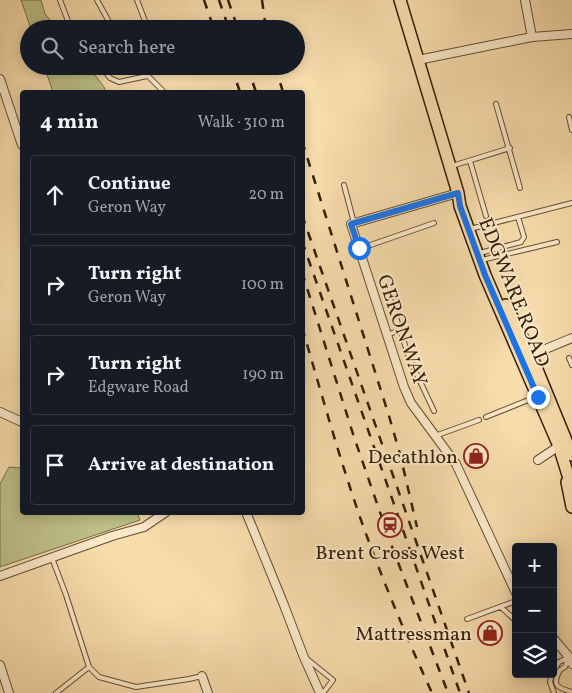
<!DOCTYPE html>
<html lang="en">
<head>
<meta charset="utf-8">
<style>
  :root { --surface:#171b24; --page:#242831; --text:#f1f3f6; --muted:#9ea1a6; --line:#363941 }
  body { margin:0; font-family:Vollkorn,serif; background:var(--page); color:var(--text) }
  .controls { position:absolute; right:15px; bottom:15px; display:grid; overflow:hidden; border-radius:5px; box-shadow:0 2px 12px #0003 }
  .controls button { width:45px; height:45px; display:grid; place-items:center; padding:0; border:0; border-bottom:1px solid var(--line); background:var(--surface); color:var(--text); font:25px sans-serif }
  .stop { position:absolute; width:15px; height:15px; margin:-11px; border:4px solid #1a73e8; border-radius:50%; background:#fff }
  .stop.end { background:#1a73e8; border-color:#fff; box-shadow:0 1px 5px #0008 }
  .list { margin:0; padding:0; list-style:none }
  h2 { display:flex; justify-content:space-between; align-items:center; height:65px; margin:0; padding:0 20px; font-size:21px }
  h2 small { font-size:16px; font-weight:400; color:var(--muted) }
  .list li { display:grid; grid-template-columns:32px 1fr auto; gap:15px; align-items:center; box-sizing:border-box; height:80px; margin:0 10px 10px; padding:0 10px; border:1px solid var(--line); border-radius:5px }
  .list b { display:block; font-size:19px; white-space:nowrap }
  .list p { margin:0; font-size:16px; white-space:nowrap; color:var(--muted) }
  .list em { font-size:16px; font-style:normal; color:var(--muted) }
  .icon { flex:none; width:28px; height:28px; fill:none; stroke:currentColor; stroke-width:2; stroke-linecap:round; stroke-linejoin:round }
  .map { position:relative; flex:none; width:572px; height:693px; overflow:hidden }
  .search { position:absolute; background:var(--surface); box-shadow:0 2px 12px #0003; left:20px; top:20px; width:285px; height:55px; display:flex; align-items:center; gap:12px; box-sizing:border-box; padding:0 18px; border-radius:28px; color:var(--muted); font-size:19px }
  .panel { position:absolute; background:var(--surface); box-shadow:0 2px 12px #0003; left:20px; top:90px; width:285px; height:425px; border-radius:5px }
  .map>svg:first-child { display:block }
  .green { fill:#bec088; stroke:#797048 }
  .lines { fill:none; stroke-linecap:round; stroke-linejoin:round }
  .lane-casing { stroke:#654e31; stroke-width:6 }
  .street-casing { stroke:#654e31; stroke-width:10 }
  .primary-casing { stroke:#341f08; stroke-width:14 }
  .lane { stroke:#fae8c9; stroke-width:4 }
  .street { stroke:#fae8c9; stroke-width:8 }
  .primary { stroke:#f7dcac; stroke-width:11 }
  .rail { stroke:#341f08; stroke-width:2.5; stroke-dasharray:9 9; stroke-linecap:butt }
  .route { stroke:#1a73e8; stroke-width:6 }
  .labels { text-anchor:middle; stroke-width:4; stroke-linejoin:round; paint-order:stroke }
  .street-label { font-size:20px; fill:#341f08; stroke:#fae8c9 }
  .poi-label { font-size:20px; fill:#341f08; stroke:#fae8c9; text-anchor:end }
</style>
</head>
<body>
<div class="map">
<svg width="572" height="693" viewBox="0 0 572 693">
  <rect width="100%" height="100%" fill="#f7dcac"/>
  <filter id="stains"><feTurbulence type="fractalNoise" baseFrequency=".004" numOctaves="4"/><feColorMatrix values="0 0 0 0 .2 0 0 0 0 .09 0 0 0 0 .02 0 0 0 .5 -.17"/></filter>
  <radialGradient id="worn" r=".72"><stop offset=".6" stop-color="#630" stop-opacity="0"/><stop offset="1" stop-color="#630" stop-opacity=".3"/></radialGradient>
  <path class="green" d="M21,0H41L45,14L58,29H31Z
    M44,66H88L104,87L106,92H53Z
    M9,467L22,468V512L137,513L140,520L0,567V484Z"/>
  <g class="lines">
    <defs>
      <path id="lane" d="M60,0L71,29
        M97,0L113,29
        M137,0L145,21L144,25L140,29
        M101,66L110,78L119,82L147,76
        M138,66L164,92
        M496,104L520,188
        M569,117L572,130
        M470,161L486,216
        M452,166L510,148
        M344,185L354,223
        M470,229L572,203
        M359,249L434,223
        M480,253L521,242L524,237L518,217
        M482,260L557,242
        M391,301L400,330
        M387,335L400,330L410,360L434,411
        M569,358L572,365
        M486,417L536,397
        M435,436L479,420
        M52,558L66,595L89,667L99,677L136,687L189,679L202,676
        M501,607L516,621
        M467,619L516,601
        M307,659L333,680L323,693
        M568,659L565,667L560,670C551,686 558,688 572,692
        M553,672L559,662L569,657
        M552,674L550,682L554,693
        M56,693L89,667"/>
      <path id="street" d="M525,0L532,37
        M418,60L532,37L572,34
        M0,79L22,145
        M458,193L351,224L404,387L411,403L456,464L516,593
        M531,355L572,338
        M0,412L22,422
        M538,460L559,446
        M246,512L284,605L303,655L320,693
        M0,576L112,536L144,527L166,512
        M553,638L569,657L572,664
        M0,665L9,693
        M202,676L208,693"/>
      <path id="primary" d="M400,0L458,193L460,206L485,275L559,446L572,488
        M506,305L531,355L572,455
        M567,482L572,507"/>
    </defs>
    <use href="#lane" class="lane-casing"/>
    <use href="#street" class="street-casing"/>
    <use href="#primary" class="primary-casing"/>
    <use href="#lane" class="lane"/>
    <use href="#street" class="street"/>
    <use href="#primary" class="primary"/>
    <path class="rail" d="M204,0L214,29
      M219,0L229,29
      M228,0L238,29
      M262,0L266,29
      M231,66L240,92
      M247,66L256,92
      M275,66L283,92
      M302,141L389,416L400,454L417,527
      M302,215L469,693
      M302,241L460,693
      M302,272L354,437L391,544L448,693
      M302,327C321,392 339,457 361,520C382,579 406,636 432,693"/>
  </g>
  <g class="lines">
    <path class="route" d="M359,248L351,224L458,193L460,206L485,275L538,397"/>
  </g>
  <defs>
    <symbol id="shop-ring" viewBox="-11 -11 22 22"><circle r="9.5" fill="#fae8c9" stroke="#8f2418" stroke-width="1.5"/><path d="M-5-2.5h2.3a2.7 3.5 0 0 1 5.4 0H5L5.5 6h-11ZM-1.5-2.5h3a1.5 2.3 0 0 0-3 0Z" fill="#8f2418"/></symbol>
    <symbol id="station-ring" viewBox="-11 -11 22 22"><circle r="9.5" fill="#fae8c9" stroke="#8f2418" stroke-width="1.5"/><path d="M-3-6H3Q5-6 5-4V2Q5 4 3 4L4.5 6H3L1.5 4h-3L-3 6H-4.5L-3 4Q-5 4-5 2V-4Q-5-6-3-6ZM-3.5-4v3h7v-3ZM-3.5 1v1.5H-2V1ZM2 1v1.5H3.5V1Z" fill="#8f2418"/></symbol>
  </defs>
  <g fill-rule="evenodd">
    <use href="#shop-ring" x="462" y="442" width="28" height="28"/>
    <use href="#station-ring" x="376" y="511" width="28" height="28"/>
    <use href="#shop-ring" x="476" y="619" width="28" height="28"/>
  </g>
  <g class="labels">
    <g class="street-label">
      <text transform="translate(515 292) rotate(68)" y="7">EDGWARE ROAD</text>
      <text transform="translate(403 330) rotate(71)" y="7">GERON WAY</text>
    </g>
    <g class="poi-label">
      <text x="458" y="463">Decathlon</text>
      <text x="390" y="559" text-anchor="middle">Brent Cross West</text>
      <text x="472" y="640">Mattressman</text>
    </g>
  </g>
  <rect width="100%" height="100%" filter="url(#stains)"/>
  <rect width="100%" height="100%" fill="url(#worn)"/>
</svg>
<div class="controls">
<button>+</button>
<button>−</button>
<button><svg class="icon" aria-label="layers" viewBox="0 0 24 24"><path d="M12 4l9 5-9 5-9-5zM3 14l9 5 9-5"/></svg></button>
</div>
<div class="stop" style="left:359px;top:248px"></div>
<div class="stop end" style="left:538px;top:397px"></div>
<div class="search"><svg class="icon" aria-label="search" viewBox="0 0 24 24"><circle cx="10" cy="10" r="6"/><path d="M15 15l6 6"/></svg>Search here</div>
<section class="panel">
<h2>4 min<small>Walk · 310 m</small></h2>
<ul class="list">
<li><svg class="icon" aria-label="ahead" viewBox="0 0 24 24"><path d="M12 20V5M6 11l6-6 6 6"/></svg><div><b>Continue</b><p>Geron Way</p></div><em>20 m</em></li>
<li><svg class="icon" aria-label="right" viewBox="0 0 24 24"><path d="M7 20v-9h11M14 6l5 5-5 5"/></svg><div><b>Turn right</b><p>Geron Way</p></div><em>100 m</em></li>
<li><svg class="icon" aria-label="right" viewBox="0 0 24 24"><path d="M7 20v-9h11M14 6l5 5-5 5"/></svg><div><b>Turn right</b><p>Edgware Road</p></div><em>190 m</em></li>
<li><svg class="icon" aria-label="arrive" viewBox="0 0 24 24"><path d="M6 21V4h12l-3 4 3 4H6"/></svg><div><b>Arrive at destination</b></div></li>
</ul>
</section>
</div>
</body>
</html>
